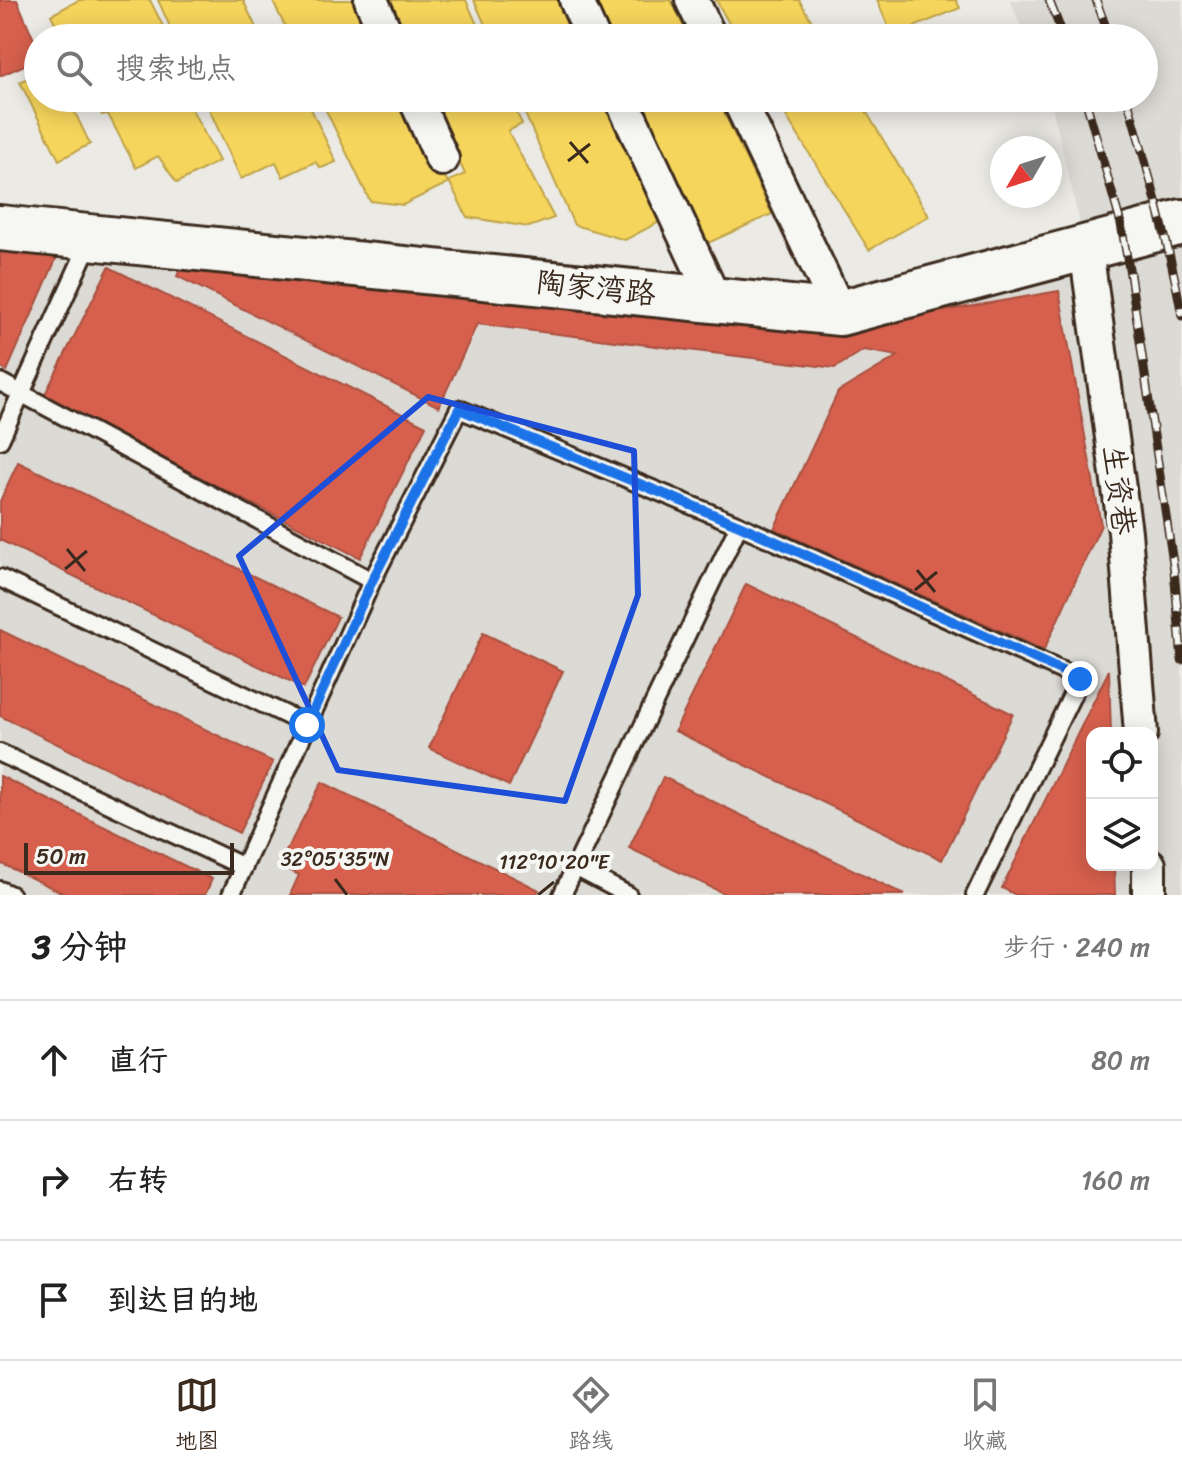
<!DOCTYPE html>
<html lang="zh">
<head>
<meta charset="utf-8">
<style>
  :root { --surface:#fff; --page:#f6f6f6; --text:#222; --muted:#767676; --line:#e0e0e0; --accent:#3b2a1e }
  body { margin:0; font-family:Sriracha,"LXGW WenKai TC",sans-serif; background:var(--page); color:var(--text) }
  .controls { position:absolute; right:24px; bottom:24px; display:grid; overflow:hidden; border-radius:16px; box-shadow:0 4px 20px #0003 }
  .controls button { width:72px; height:72px; display:grid; place-items:center; padding:0; border:0; border-bottom:2px solid var(--line); background:var(--surface); color:var(--text); font:40px sans-serif }
  .compass { position:absolute; left:990px; top:136px; width:72px; height:72px; border-radius:50%; background:var(--surface); box-shadow:0 4px 20px #0003; rotate:231deg }
  .scale { position:absolute; left:24px; bottom:20px; width:210px; box-sizing:border-box; padding-left:8px; border:4px solid #3b2a1e; border-top:0; font-size:22px; line-height:28px; white-space:nowrap; color:#3b2a1e; -webkit-text-stroke:6px #f6f6f2; paint-order:stroke }
  .stop { position:absolute; width:24px; height:24px; margin:-18px; border:6px solid #1a73e8; border-radius:50%; background:#fff }
  .stop.end { background:#1a73e8; border-color:#fff; box-shadow:0 2px 8px #0008 }
  .list { margin:0; padding:0; list-style:none }
  h2 { display:flex; justify-content:space-between; align-items:center; height:104px; margin:0; padding:0 32px; font-size:34px }
  h2 small { font-size:26px; font-weight:400; color:var(--muted) }
  .list li { display:grid; grid-template-columns:52px 1fr auto; gap:24px; align-items:center; box-sizing:border-box; height:120px; padding:0 32px; border-top:2px solid var(--line) }
  .list b { display:block; font-size:30px; white-space:nowrap }
  .list em { font-size:26px; font-style:normal; color:var(--muted) }
  .icon { flex:none; width:44px; height:44px; fill:none; stroke:currentColor; stroke-width:2; stroke-linecap:round; stroke-linejoin:round }
  .map { position:relative; flex:none; width:1182px; height:895px; overflow:hidden }
  .search { position:absolute; background:var(--surface); box-shadow:0 4px 20px #0003; left:24px; right:24px; top:24px; height:88px; display:flex; align-items:center; gap:20px; box-sizing:border-box; padding:0 28px; border-radius:44px; color:var(--muted); font-size:30px }
  .sheet { height:464px; background:var(--surface) }
  nav { display:flex; justify-content:space-around; align-items:center; box-sizing:border-box; height:112px; border-top:2px solid var(--line); background:var(--surface); font-size:22px; color:var(--muted) }
  nav a { display:grid; justify-items:center; gap:4px }
  nav .on { color:var(--accent) }
  .map>svg:first-child { display:block }
  .built { fill:#dcdad4; fill-rule:evenodd }
  .homes { fill:#f6d55c; stroke:#bea249; stroke-width:2 }
  .shops { fill:#d6604d; stroke:#a8503f; stroke-width:2 }
  .lines { fill:none; stroke-linecap:round; stroke-linejoin:round }
  .lane-casing { stroke:#3b2a1e; stroke-width:22 }
  .street-casing { stroke:#3b2a1e; stroke-width:38 }
  .secondary-casing { stroke:#3b2a1e; stroke-width:50 }
  .lane { stroke:#f6f6f2; stroke-width:16 }
  .street { stroke:#f6f6f2; stroke-width:32 }
  .secondary { stroke:#f6f6f2; stroke-width:44 }
  .rail-casing { stroke:#3b2a1e; stroke-width:9 }
  .rail { stroke:#f6f6f2; stroke-width:6; stroke-dasharray:18; stroke-linecap:butt }
  .route { stroke:#1a73e8; stroke-width:10 }
  .marked { fill:none; stroke:#1d4ed8; stroke-width:6; stroke-linejoin:round }
  .ticks { fill:none; stroke:#3b2a1e; stroke-width:3 }
  .labels { text-anchor:middle; stroke-width:8; stroke-linejoin:round; paint-order:stroke }
  .street-label { font-size:30px; fill:#3b2a1e; stroke:#f6f6f2 }
  .ticks-label { font-size:20px; text-anchor:middle; fill:#3b2a1e; stroke:#f6f6f2; stroke-width:8; stroke-linejoin:round; paint-order:stroke }
</style>
</head>
<body>
<div class="map">
<svg width="1182" height="895" viewBox="0 0 1182 895">
  <rect width="100%" height="100%" fill="#ebeae5"/>
  <filter id="ink" filterUnits="userSpaceOnUse"><feTurbulence type="fractalNoise" baseFrequency=".0125" numOctaves="2"/><feDisplacementMap in="SourceGraphic" scale="16" xChannelSelector="R" yChannelSelector="G"/><feConvolveMatrix kernelMatrix="1 2 1 2 8 2 1 2 1" color-interpolation-filters="sRGB"/></filter>
  <g filter="url(#ink)">
    <path class="built" d="M1010,0H1182V895H0V228L840,313L1086,249L1050,98H1144V38H1026ZM1092,733H1152V865H1092Z"/>
    <path class="homes" d="M79,0H150L169,38H63L51,15Z
      M158,0H243L261,38H175Z
      M272,0H363L372,38H291Z
      M383,0H466L483,38H401Z
      M474,0H562L580,38H491Z
      M594,0H671L689,38H612Z
      M716,0H799L822,38H737Z
      M877,0H956L960,8L892,36Z
      M961,29L965,38H939Z
      M38,73V98H68L90,144L59,160L20,82Z
      M94,98H186L219,161L177,183L158,156L136,168L108,114L102,115Z
      M204,98H306L336,162L321,168L315,162L283,177L276,162L241,179Z
      M320,98H408L448,183L403,205L370,201Z
      M429,98H510L522,124L508,131L554,218L529,227L467,217L449,181L465,174Z
      M518,98H607L663,220L625,240L574,225Z
      M640,98H717L772,214L708,243Z
      M775,98H858L929,216L869,250Z
      M911,98H944L916,110Z"/>
    <path class="shops" d="M0,0H17L38,49V59L0,76Z
      M0,243L60,250L7,371L0,367Z
      M187,256L841,329L1059,291L1101,525L1044,650L774,529L838,392L898,356L864,350L835,368L477,324L439,407L177,276Z
      M109,267L426,426L360,558L43,398Z
      M18,462L338,617L304,688L0,540V501Z
      M746,584L1013,714L942,860L675,731Z
      M0,630L273,762L239,833L0,716Z
      M483,633L563,671L509,786L429,748Z
      M1109,670L1111,733H1092V865H1114L1115,895H1016L1002,888Z
      M0,776L212,879L205,895H67L0,863Z
      M663,777L905,895H727L629,848Z
      M322,782L539,890L536,895H376L371,893L370,895H290L299,875L279,865Z"/>
    <g class="lines">
      <defs>
        <path id="lane" d="M0,382L372,581
          M0,440L90,241
          M739,525L1080,679L975,895
          M0,578L307,725
          M0,753L244,867
          M575,867L628,895
          M0,890L11,895
          M231,895L372,581L459,409L739,525L562,895"/>
        <path id="street" d="M371,0L388,38
          M576,0L593,38
          M692,0L710,38
          M415,98L442,159
          M621,98L715,301
          M738,98L840,313
          M1086,249L1125,532L1141,733
          M1149,895V865"/>
        <path id="secondary" d="M0,228L840,313L1182,222"/>
      </defs>
      <use href="#lane" class="lane-casing"/>
      <use href="#street" class="street-casing"/>
      <use href="#secondary" class="secondary-casing"/>
      <use href="#lane" class="lane"/>
      <use href="#street" class="street"/>
      <use href="#secondary" class="secondary"/>
      <defs>
        <path id="rail" d="M1049,0L1064,38
          M1096,0L1110,38
          M1085,98L1121,224L1130,274L1174,570L1182,660
          M1127,98C1148,171 1169,242 1182,316"/>
      </defs>
      <use href="#rail" class="rail-casing"/>
      <use href="#rail" class="rail"/>
    </g>
  </g>
  <g class="lines" filter="url(#ink)">
    <path class="route" d="M307,725L372,581L459,409L739,525L1080,679"/>
  </g>
  <path class="marked" d="M428,397L634,451L638,595L565,801L338,770L239,556Z"/>
  <path class="ticks" d="M570,142L588,163M568,161L590,144M67,549L85,571M65,569L87,551M917,570L935,592M915,590L937,572M335,879L347,895M538,895L554,882"/>
  <g class="labels">
    <g class="street-label">
      <text transform="translate(596 288) rotate(6)" y="10">陶家湾路</text>
      <text transform="translate(1119 490) rotate(83)" y="10">生资巷</text>
    </g>
  </g>
  <g class="ticks-label">
    <text x="335" y="866">32°05'35"N</text>
    <text x="554" y="869">112°10'20"E</text>
  </g>
</svg>
<div class="controls">
<button><svg class="icon" aria-label="locate" viewBox="0 0 24 24"><circle cx="12" cy="12" r="6"/><path d="M12 2v4M12 18v4M2 12h4M18 12h4"/></svg></button>
<button><svg class="icon" aria-label="layers" viewBox="0 0 24 24"><path d="M12 4l9 5-9 5-9-5zM3 14l9 5 9-5"/></svg></button>
</div>
<svg class="compass" viewBox="-18 -18 36 36"><path d="M0-13l5 13h-10z" fill="#e53935"/><path d="M0 13l5-13h-10z" fill="#767676"/></svg>
<div class="scale">50 m</div>
<div class="stop" style="left:307px;top:725px"></div>
<div class="stop end" style="left:1080px;top:679px"></div>
<div class="search"><svg class="icon" aria-label="search" viewBox="0 0 24 24"><circle cx="10" cy="10" r="6"/><path d="M15 15l6 6"/></svg>搜索地点</div>
</div>
<section class="sheet">
<h2>3 分钟<small>步行 · 240 m</small></h2>
<ul class="list">
<li><svg class="icon" aria-label="ahead" viewBox="0 0 24 24"><path d="M12 20V5M6 11l6-6 6 6"/></svg><div><b>直行</b></div><em>80 m</em></li>
<li><svg class="icon" aria-label="right" viewBox="0 0 24 24"><path d="M7 20v-9h11M14 6l5 5-5 5"/></svg><div><b>右转</b></div><em>160 m</em></li>
<li><svg class="icon" aria-label="arrive" viewBox="0 0 24 24"><path d="M6 21V4h12l-3 4 3 4H6"/></svg><div><b>到达目的地</b></div></li>
</ul>
</section>
<nav>
<a class="on"><svg class="icon" aria-label="map" viewBox="0 0 24 24"><path d="M3 6l6-2 6 2 6-2v14l-6 2-6-2-6 2zM9 4v14M15 6v14"/></svg>地图</a>
<a><svg class="icon" aria-label="directions" viewBox="0 0 24 24"><path d="M12 3l9 9-9 9-9-9zM9 14v-3h6M13 9l2 2-2 2"/></svg>路线</a>
<a><svg class="icon" aria-label="saved" viewBox="0 0 24 24"><path d="M7 4h10v16l-5-4-5 4z"/></svg>收藏</a>
</nav>
</body>
</html>
